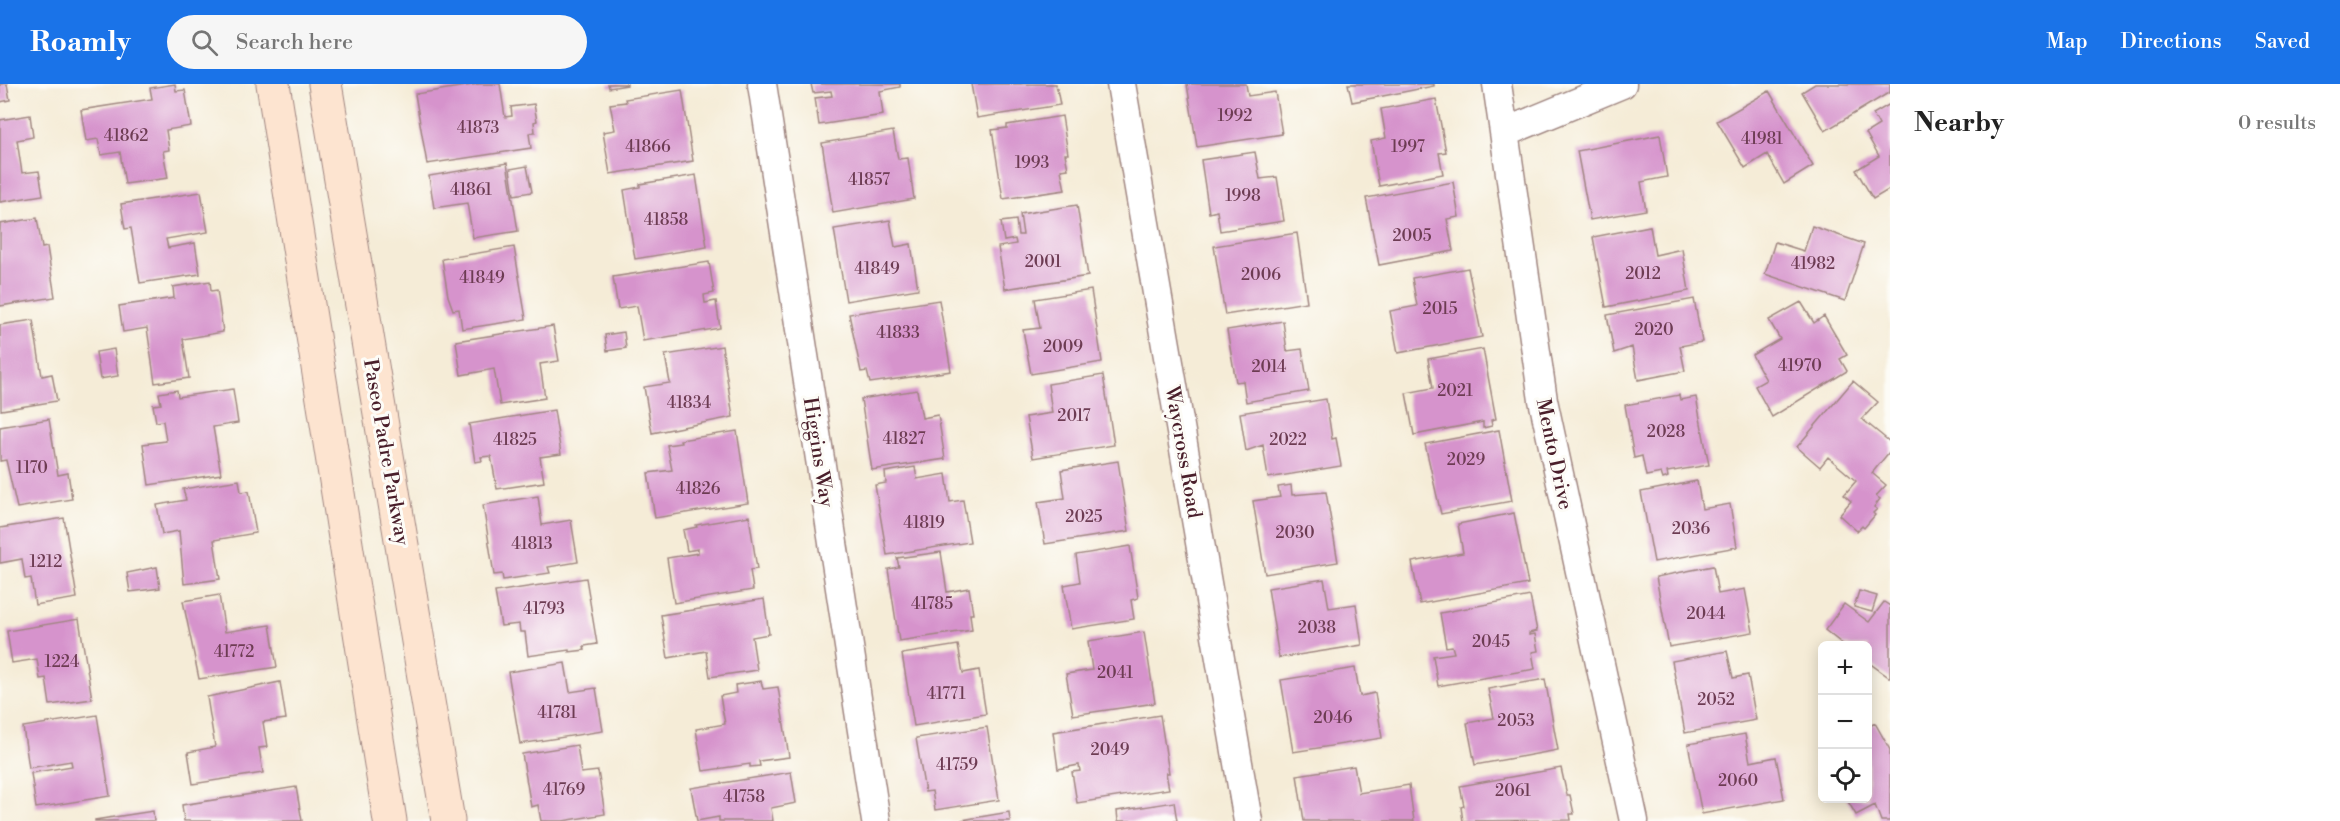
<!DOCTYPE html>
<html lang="en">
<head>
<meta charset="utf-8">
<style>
  :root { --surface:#fff; --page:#f6f6f6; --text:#222; --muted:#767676; --line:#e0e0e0; --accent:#1a73e8 }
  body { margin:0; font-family:"Libre Bodoni",serif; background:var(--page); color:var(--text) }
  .controls { position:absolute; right:18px; bottom:18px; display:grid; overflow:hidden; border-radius:9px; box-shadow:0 3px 15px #0003 }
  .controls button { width:54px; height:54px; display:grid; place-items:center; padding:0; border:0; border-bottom:2px solid var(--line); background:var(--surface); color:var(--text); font:30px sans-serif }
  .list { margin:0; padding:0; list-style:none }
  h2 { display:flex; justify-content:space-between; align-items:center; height:78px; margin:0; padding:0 24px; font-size:26px }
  h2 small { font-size:20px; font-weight:400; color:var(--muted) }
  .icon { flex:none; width:33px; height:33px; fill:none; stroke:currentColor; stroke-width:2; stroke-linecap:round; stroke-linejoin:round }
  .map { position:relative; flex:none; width:1890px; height:737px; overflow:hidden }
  header { display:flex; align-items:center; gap:36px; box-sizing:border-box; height:84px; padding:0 30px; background:var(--accent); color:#fff }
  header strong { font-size:28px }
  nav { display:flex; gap:33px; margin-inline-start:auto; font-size:21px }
  .search { width:420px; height:54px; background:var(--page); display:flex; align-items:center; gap:15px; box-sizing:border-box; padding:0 21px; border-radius:33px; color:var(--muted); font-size:22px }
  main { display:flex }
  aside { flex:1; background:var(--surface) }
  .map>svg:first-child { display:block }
  .building { fill:#d693cc }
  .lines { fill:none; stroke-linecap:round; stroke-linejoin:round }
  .minor-casing { stroke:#a08681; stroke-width:31 }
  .secondary-casing { stroke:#a08681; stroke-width:35 }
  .minor { stroke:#fff; stroke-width:28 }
  .secondary { stroke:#fde4d0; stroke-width:33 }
  .labels { text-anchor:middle; stroke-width:6; stroke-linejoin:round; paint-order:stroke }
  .number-label { font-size:16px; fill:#6d3c53 }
  .street-label { font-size:20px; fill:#4a1f2b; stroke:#fdfcf7 }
</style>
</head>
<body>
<header>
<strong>Roamly</strong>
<div class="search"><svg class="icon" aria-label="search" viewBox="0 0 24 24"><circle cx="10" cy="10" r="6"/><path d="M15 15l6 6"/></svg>Search here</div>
<nav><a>Map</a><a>Directions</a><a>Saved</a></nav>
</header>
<main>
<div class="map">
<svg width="1890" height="737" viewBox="0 0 1890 737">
  <rect width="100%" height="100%" fill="#fdfcf7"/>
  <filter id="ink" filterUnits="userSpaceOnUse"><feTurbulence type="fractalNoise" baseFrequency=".0167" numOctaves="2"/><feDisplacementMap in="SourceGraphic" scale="12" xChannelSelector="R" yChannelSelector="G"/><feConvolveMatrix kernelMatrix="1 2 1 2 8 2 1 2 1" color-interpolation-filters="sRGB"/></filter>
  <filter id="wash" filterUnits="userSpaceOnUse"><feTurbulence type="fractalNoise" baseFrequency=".008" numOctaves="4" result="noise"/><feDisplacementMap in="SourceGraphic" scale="24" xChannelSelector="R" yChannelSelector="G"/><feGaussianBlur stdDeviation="1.35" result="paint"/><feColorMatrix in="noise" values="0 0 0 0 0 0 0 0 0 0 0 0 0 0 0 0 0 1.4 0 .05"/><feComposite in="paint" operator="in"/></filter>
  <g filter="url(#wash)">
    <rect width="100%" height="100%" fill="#f5ecd7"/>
    <g id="blocks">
      <path class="building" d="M0,0H7L10,16L0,18Z
        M175,0L176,7L185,6L191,42L166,46L169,66L163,67L168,94L125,100L120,68L101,71L98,55L86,57L81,26L152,15L150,4Z
        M479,0H500L505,33L512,32L511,23L534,20L537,37L534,38L535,48L529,49L531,64L427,80L415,10Z
        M608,0H627V1L609,4Z
        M811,0H900V3L880,7L883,31L819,41L815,14L832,12L831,7L813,9Z
        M971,0H1056L1060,21L977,34Z
        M1187,0H1246L1248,12L1275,8L1282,50L1197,63Z
        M1348,0H1434V2L1352,18Z
        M1815,0H1890V8L1825,47L1802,8Z
        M682,6L693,77L610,90L603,48L615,46L610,20L626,18L625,15Z
        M1769,7L1813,82L1784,100L1767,70L1745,84L1717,37Z
        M1436,15L1446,68L1439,69L1443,90L1379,102L1371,57L1386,54L1381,25Z
        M1890,20V105L1873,115L1856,86L1879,72L1866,49L1879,41L1873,30Z
        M30,31L33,53L17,56L22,89L39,87L43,111L0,118V36Z
        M1062,32L1068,70H1065L1068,85L1061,86L1065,106L1003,115L992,46L1007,44V41Z
        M893,47L898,75L908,74L914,115L833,129L822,59Z
        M1660,51L1667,93L1641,98L1646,126L1590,136L1577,67Z
        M1255,68L1260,95L1277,93L1284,137L1220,147L1217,127L1209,129L1201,76Z
        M507,79L518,147L473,154L467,119L434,124L429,92Z
        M527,82L532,108L514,111L510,85Z
        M696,91L707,163L635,175L624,106L640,103V100Z
        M1453,98L1459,133L1447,135L1453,167L1379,181L1366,114Z
        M201,108L208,148L166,155L168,164L195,159L200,190L140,199L131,144L125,145L121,120Z
        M1077,121L1088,192L1005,205L998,163L1016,160L1015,155L1004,157L1001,138L1016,136L1018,151H1023L1020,130Z
        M37,134L42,164L47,163L55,213L0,222V140Z
        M890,136L895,163L911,160L918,205L846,217L834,145Z
        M1650,142L1655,171L1682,165L1689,207L1606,223L1593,153Z
        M1812,142L1864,160L1845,217L1765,190L1775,158L1804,167Z
        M1297,149L1307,218L1225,231L1214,162Z
        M514,163L526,235L462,245L459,225L453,226L448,212L442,175Z
        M709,178L714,209L704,211L705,219L716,217L720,244L643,257L637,222L618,225L613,193Z
        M1468,184L1482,253L1398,269L1390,227L1417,222L1412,194Z
        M210,197L211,207L217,206L223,248L183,255L189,294L155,299L147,244L123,248L119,222L174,214L173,203Z
        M1091,206L1102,278L1031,290L1023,246L1040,244L1035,215Z
        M1694,215L1702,258L1680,262L1685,287L1638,296L1632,263L1614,269L1607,231Z
        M939,216L951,287L870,299L867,287L861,288L849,230Z
        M1801,218L1814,239L1824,232L1847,271L1840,275L1847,287L1772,333L1755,302L1766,296L1752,271L1780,255L1769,236Z
        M33,236L42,292L52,290L57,317L1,326L0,241Z
        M1283,237L1287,267L1302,265L1309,307L1246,318L1243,297L1236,298L1227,246Z
        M553,242L559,277L540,280L545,314L500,321L494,285L461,291L456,257Z
        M624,248L626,264L607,267L605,251Z
        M722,262L733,333L652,349L644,303L670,299L665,271Z
        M114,265L118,292L100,295L96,268Z
        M1483,265L1496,335L1491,336L1492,342L1483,344V338L1414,351L1406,309L1433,304L1428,275Z
        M1103,291L1114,361L1033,374L1026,333L1052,329L1048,300Z
        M1853,297L1878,318L1862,335L1890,358V367L1872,389L1886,401L1876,412L1880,415L1874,423L1877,425L1873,429L1875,431L1864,444L1862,442L1857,447L1839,431L1851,417L1844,411L1856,397L1828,373L1820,383L1797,363Z
        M233,305L238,339L213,343L221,390L149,401L143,360L166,357L163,337L156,338L153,321L161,320L159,309L177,306L178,313Z
        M917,306L922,334L938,331L945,375L872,386L861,315Z
        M1679,311L1680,316L1696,313L1709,381L1667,388L1668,393L1663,395L1661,389L1646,392L1642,372L1634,374L1625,321Z
        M1326,315L1332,355L1336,354L1341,382L1268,394L1263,361L1246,367L1240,329Z
        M554,326L561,370L540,373L544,398L497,405L491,372L481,373L482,377L475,378L469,340Z
        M49,335L58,391L68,389L72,415L17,424L6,376L0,377V343Z
        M1499,346L1512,417L1441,430L1425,360Z
        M737,347L748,419L655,434L648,389L672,386L667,361L681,359L680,356Z
        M1118,377L1129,447L1045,460L1038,418L1065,414L1061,386Z
        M915,383L917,395L946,390L950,418L963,416L970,458L887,471L875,401L886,399L885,388Z
        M239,396L241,408L249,407L256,449L214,456L220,495L184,500L179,447L162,450L157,421L186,416L183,405Z
        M1697,397L1702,425L1730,420L1737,463L1654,478L1641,408Z
        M1291,401L1292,411L1326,408L1338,478L1265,490L1253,417L1280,413L1278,403Z
        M538,412L542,441L571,436L578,478L548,483L550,489L503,496L502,490L494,491L483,421Z
        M1514,429L1528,500L1420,520L1412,478L1463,469L1458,440Z
        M749,432L757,485L750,486L753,506L674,519L667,474L698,469V465L687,467L683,446L697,443L696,441Z
        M64,434L77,514L35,521L31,494L25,495L22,475L0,479V444Z
        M1130,462L1138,514L1131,516L1134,535L1071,545L1064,501L1080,498L1076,471Z
        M941,468L947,508L969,504L973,530H970L972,546L899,557L888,485L899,483L897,474Z
        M1713,482L1718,510L1745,505L1753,548L1669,563L1656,493Z
        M157,483L160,504L130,508L127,489Z
        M586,494L597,560L584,562L585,566L569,568V566L528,572L525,548H520L519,540L501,542L495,508Z
        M1324,495L1329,524L1356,520L1362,561L1279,574L1268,504Z
        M1859,507L1877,512L1872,528L1854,523Z
        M219,511L225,548L270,541L277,583L199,595L183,517Z
        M1530,512L1537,547L1529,549V551L1535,550L1538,567L1532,568L1535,585L1438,602L1433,572L1454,569L1452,562L1446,563L1440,529Z
        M764,515L769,550L752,553L757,586L710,593L706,567L668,574L661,531Z
        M1884,518L1890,522V594L1868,578V562H1845L1825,546L1844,520L1869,538Z
        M79,535L92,615L50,621L46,594L40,595L37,575L12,579L7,547Z
        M1144,548L1155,619L1073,631L1066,590L1092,586L1088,557Z
        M958,561L963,589L979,586L986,630L914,642L902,570Z
        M1727,567L1733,594L1748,591L1756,636L1685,649L1672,577Z
        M565,579L570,608L596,604L603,647L520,660L508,588Z
        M1355,584L1360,612L1375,609L1382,654L1293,668L1281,596Z
        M1545,595L1558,666L1475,681L1467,639L1494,634L1488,605Z
        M761,597L763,605L778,603L789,673L759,677L760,682L750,683V680L703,687L696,645L725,640L720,612L736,609L735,601Z
        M280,598L286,635L263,638L267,663L259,664L263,689L193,700L188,668L215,663L207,613Z
        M97,631L110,712L36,724L31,689L72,682L71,677L29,684L23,643Z
        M1160,631L1169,689H1166L1169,705L1077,719L1072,688L1080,687L1079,681L1058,685L1053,648Z
        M1875,639L1890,666V737H1881L1875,721L1856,731L1846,714H1868V643Z
        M987,643L999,716L935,726L932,707L925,708L916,654Z
        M1745,650L1750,678L1776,673L1784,715L1702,730L1688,660Z
        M577,661L581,689L598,687L605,730L563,737H541L538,721L531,723L522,670Z
        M1354,682L1359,709L1409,701L1414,737H1304L1297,691Z
        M1561,684L1567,711H1570L1574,730H1570L1571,736L1463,737L1461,723L1464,722L1460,702Z
        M791,688L796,719L771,724L773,737H719V733L697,737L691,704Z
        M296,703L302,737H184L182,721Z
        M1174,718L1177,737H1118L1117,727Z
        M153,727L154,737H95V736Z
        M1009,728L1010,737H962V736Z"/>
    </g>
  </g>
  <g filter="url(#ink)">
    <use href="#blocks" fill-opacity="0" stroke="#a08681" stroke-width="1.5"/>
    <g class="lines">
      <defs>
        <path id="minor" d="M762,0L876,737
          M1121,0L1248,737
          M1497,0L1543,316L1634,737
          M1506,48L1622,0"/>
        <path id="secondary" d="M273,0L390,737
          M325,0L448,737"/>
      </defs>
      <use href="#minor" class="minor-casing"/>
      <use href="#secondary" class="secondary-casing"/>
      <use href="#minor" class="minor"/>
      <use href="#secondary" class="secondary"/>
    </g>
  </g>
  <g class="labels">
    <g class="number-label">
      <text x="1235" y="37">1992</text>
      <text x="478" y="49">41873</text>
      <text x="126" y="57">41862</text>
      <text x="1762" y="60">41981</text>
      <text x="648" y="68">41866</text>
      <text x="1408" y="68">1997</text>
      <text x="1032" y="84">1993</text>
      <text x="869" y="101">41857</text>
      <text x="471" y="111">41861</text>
      <text x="1243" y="117">1998</text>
      <text x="666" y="141">41858</text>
      <text x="1412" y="157">2005</text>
      <text x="1043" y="183">2001</text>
      <text x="1813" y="185">41982</text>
      <text x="877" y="190">41849</text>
      <text x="1643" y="195">2012</text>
      <text x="1261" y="196">2006</text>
      <text x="482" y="199">41849</text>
      <text x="1440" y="230">2015</text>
      <text x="1654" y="251">2020</text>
      <text x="898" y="254">41833</text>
      <text x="1063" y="268">2009</text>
      <text x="1800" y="287">41970</text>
      <text x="1269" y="288">2014</text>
      <text x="1455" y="312">2021</text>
      <text x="689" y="324">41834</text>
      <text x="1074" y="337">2017</text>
      <text x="1666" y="353">2028</text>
      <text x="904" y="360">41827</text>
      <text x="515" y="361">41825</text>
      <text x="1288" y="361">2022</text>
      <text x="1466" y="381">2029</text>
      <text x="32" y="389">1170</text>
      <text x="698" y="410">41826</text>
      <text x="1084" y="438">2025</text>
      <text x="924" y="444">41819</text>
      <text x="1691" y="450">2036</text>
      <text x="1295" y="454">2030</text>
      <text x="532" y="465">41813</text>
      <text x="46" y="483">1212</text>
      <text x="932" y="525">41785</text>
      <text x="544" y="530">41793</text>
      <text x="1706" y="535">2044</text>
      <text x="1317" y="549">2038</text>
      <text x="1491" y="563">2045</text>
      <text x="234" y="573">41772</text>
      <text x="62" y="583">1224</text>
      <text x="1115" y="594">2041</text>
      <text x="946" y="615">41771</text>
      <text x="1716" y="621">2052</text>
      <text x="557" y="634">41781</text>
      <text x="1333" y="639">2046</text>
      <text x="1516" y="642">2053</text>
      <text x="1110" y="671">2049</text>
      <text x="957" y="686">41759</text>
      <text x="1738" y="702">2060</text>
      <text x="564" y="711">41769</text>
      <text x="1513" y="712">2061</text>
      <text x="744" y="718">41758</text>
    </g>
    <g class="street-label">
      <text transform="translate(387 368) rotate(80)" y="7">Paseo Padre Parkway</text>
      <text transform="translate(819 368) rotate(81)" y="7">Higgins Way</text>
      <text transform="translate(1184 368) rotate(80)" y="7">Waycross Road</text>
      <text transform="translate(1555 370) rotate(78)" y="7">Mento Drive</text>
    </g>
  </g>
</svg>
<div class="controls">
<button>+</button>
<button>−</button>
<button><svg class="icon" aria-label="locate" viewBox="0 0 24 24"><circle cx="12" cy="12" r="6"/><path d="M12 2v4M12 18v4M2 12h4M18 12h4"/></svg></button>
</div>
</div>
<aside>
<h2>Nearby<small>0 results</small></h2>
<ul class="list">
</ul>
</aside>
</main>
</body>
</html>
